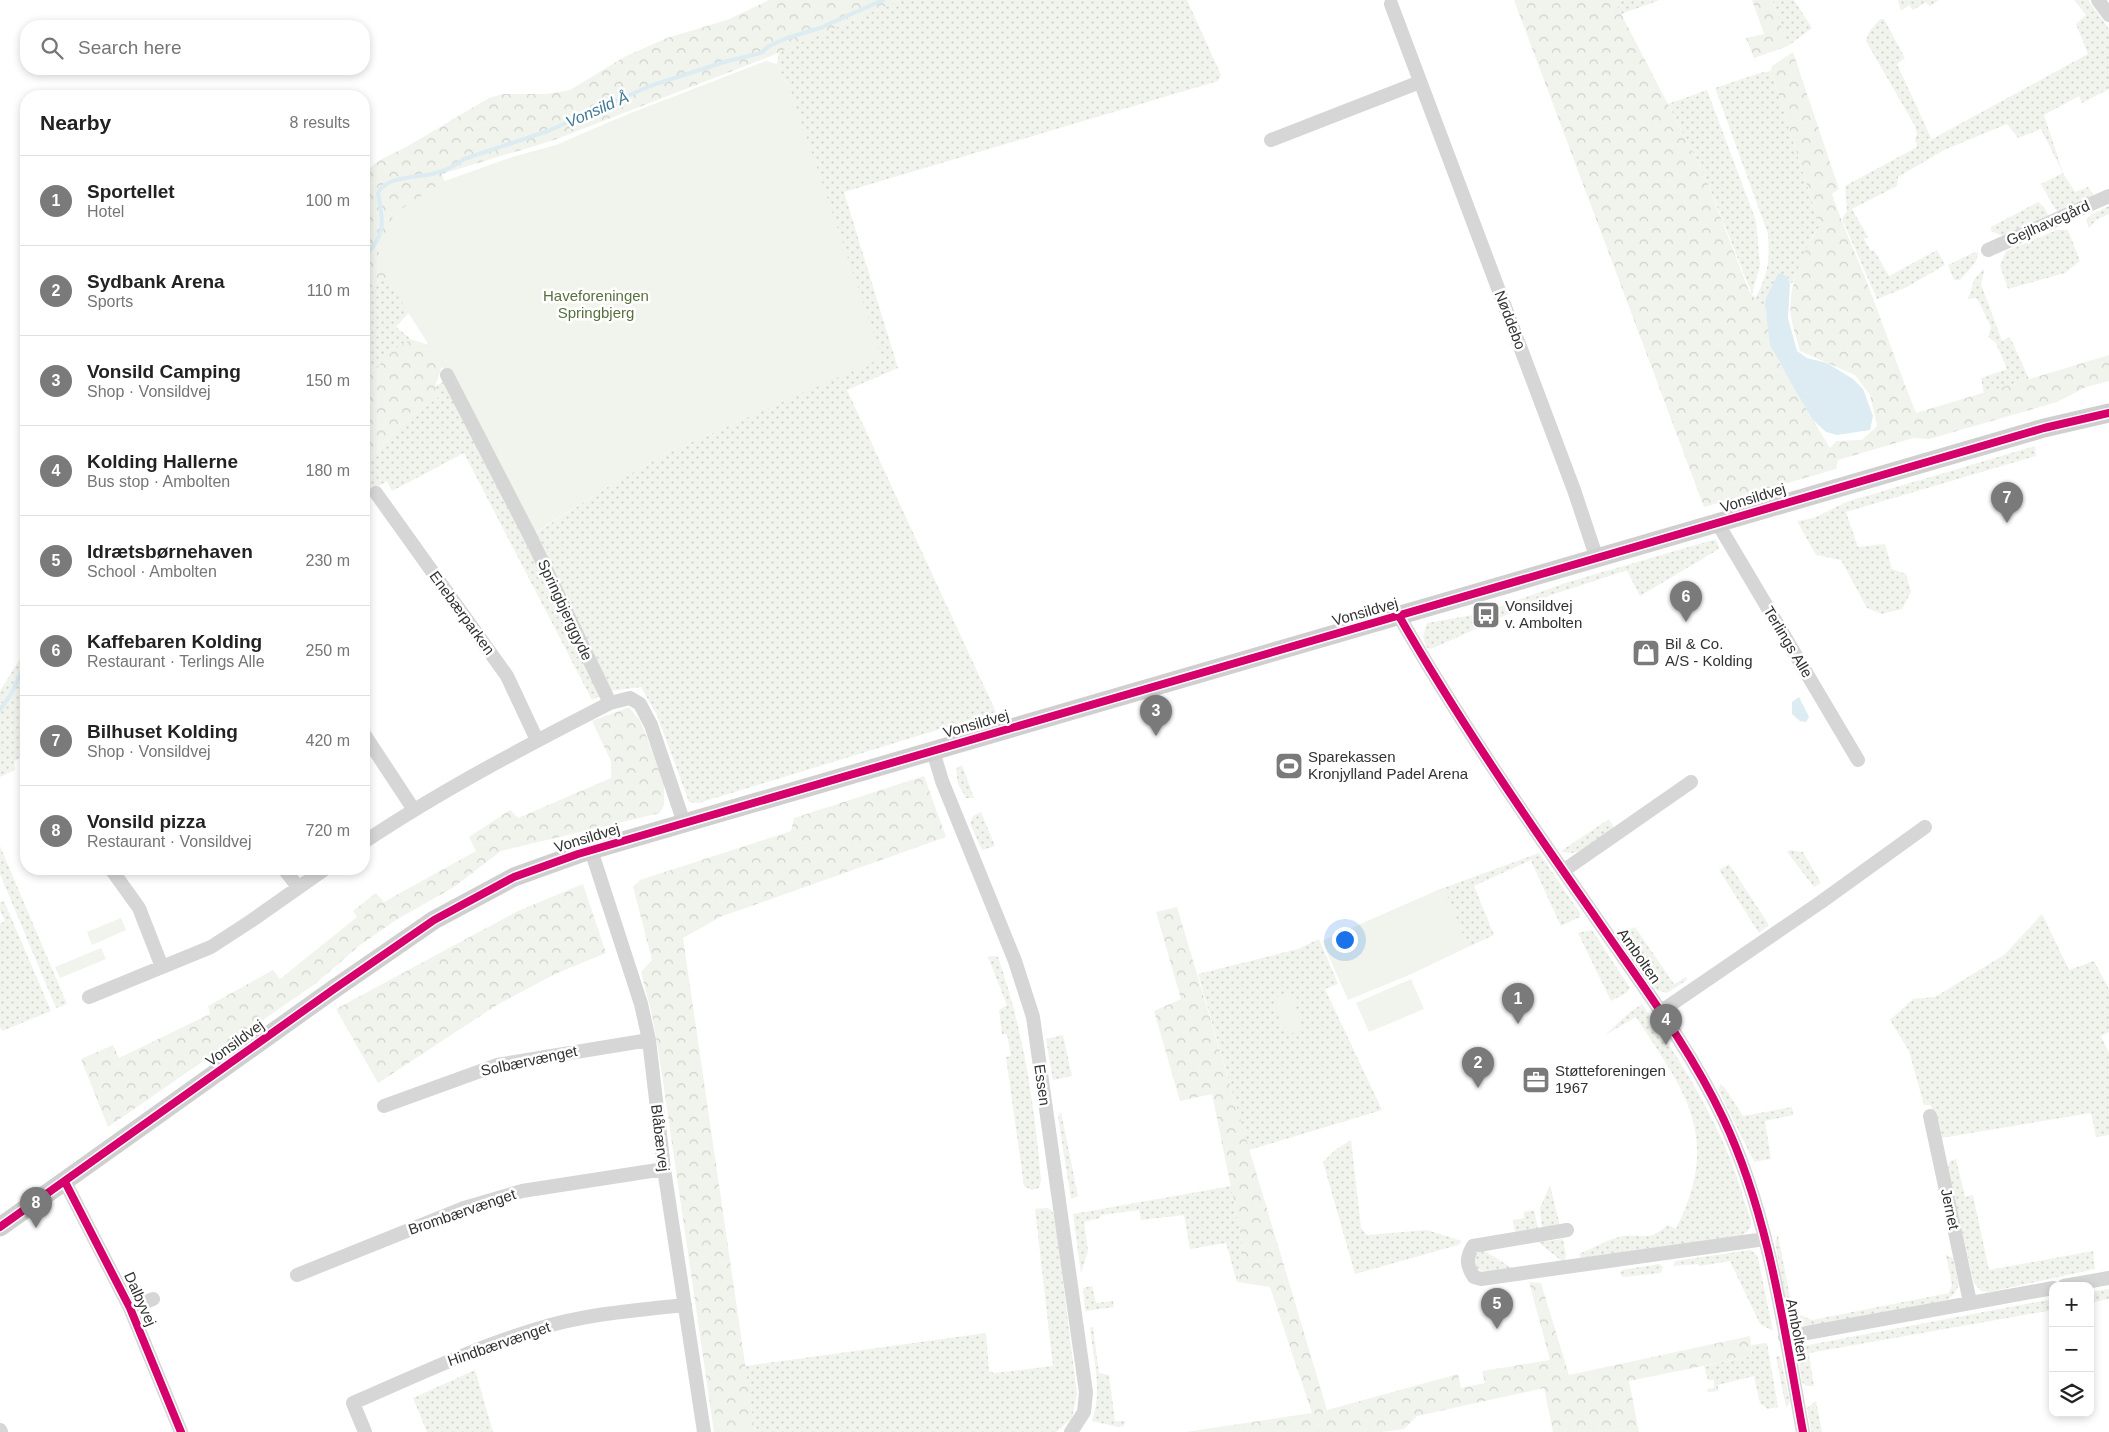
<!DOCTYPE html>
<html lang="en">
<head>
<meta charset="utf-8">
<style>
  :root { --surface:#fff; --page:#f6f6f6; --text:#222; --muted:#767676; --line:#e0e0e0; --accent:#7a7a7a }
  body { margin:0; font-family:Arial,sans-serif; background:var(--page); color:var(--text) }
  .controls { position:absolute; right:15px; bottom:15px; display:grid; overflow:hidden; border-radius:10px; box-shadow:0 2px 8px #0003 }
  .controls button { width:45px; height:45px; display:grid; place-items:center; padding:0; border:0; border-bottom:1px solid var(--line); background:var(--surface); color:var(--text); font:25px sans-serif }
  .you { position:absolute; left:1344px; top:939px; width:18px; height:18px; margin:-12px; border:4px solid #fff; border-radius:50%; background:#1a73e8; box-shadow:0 0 0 8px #1a73e833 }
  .badge { display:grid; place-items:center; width:32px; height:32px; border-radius:50%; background:var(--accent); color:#fff; font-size:16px; font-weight:700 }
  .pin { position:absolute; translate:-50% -41px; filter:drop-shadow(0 1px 2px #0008) }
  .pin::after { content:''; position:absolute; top:26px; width:18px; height:15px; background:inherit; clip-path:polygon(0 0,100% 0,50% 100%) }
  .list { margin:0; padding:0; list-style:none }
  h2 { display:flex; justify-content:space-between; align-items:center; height:65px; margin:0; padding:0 20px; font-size:21px }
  h2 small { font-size:16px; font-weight:400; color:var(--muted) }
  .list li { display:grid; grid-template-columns:32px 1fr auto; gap:15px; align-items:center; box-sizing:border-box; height:90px; padding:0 20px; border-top:1px solid var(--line) }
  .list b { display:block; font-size:19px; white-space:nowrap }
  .list p { margin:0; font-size:16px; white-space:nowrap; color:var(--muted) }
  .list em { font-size:16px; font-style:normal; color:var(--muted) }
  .icon { flex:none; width:28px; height:28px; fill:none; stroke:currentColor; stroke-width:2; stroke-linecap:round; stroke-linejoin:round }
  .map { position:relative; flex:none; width:2109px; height:1432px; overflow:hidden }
  .search { position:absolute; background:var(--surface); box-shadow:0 2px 8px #0003; left:20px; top:20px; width:350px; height:55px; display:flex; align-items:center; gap:12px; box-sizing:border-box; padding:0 18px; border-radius:20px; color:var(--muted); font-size:19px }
  .panel { position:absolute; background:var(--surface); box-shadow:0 2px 8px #0003; left:20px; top:90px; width:350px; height:785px; border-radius:20px }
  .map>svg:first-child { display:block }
  .grass { fill:url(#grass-dots) }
  .forest { fill:url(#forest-crowns) }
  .green { fill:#f1f4ed }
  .water { fill:#ddebf2 }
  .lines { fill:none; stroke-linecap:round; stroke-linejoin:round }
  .stream { stroke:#ddebf2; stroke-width:4 }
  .minor { stroke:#d6d6d6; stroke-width:14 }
  .secondary { stroke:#cfcfcf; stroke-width:19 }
  .cycleway-casing { stroke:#fff; stroke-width:11 }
  .cycleway { stroke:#d6006c; stroke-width:8 }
  .labels { text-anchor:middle; stroke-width:5; stroke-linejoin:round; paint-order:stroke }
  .street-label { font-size:15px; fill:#323232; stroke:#fff }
  .park-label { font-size:15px; fill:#586f3e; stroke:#fff }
  .poi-label { font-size:15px; fill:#323232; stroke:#fff; text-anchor:start }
  .water-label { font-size:16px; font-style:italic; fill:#3f7995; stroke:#fff }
</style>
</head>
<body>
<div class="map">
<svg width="2109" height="1432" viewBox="0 0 2109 1432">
  <defs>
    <pattern id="grass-dots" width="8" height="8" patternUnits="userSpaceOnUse" patternTransform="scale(1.25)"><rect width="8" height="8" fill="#f1f4ed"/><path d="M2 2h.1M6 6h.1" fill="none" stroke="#cfd2cc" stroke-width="1.8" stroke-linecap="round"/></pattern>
    <pattern id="forest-crowns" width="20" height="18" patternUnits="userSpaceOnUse" patternTransform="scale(1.25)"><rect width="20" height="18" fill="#f1f4ed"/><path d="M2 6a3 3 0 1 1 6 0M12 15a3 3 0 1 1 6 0" fill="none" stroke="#cfd2cc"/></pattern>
  </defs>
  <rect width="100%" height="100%" fill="#fff"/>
  <path class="grass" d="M900,0H1187L1221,75L1218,81L844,192L898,368L847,390L996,712L699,803L689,802L657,715L641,687L610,691L534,534L609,486L667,453L744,419L792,94L777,64L779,52Z
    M1614,0H1660L1621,14Z
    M1772,0H1794L1812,28L1788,46Z
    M1898,0H1939L1930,6L1926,2L1913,10L1909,5L1901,11Z
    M2074,0H2088L2109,29V89L2082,103L2079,96L2044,115L2063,173L2075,192L2088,187L2094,196L2059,212L2055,209L2041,184L2063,173L2041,129L2018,138L2007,124L1944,150L1898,177L1897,186L1852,209L1868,237L1864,239L1871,251L1874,250L1889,276L1937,250L1945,265L1905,288L1877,299L1842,219L1847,211L1845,186L1917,147L1915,139L1917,135L1915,126L1866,41L1869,32L1880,19H1884L1905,58L1897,64L1931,138L1927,142L2088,54L2076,24L2086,15Z
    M1771,71L1820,226L1813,235L1793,282L1790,284L1788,278L1765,306V311L1755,299C1768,274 1770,262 1768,234L1715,88L1760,73Z
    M1707,90L1756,221L1760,265L1752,294L1704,174L1668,104Z
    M2038,202L2044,207L2049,217L2003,236L1991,231V227Z
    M2109,206V214L2096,220L2089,228L2086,220L2092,214Z
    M2057,230H2068L2080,261L2065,273L2008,289L2000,266L2006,251Z
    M1975,252L1978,253C1977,264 1967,272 1960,280H1954L1948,265Z
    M1983,269L1984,271L1981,284L2002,341L2010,337L2029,379L1984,393L1981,378L2007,369L1996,343L1988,337L1991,327L1977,298L1968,299L1974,280Z
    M379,280L391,281L414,307L396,327L411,339L395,349L364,380V295Z
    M445,381L602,695L592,700L464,453L392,491L387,481L364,495V466L404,422L440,396L435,386Z
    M2035,446L2036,456L1846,512L1858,547L1885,544L1892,569L1906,574L1911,592L1902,609L1882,614L1867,608L1841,560L1816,555L1797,521L1814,518L1846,502Z
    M1716,539L1719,549L1640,596L1627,571H1625L1551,595L1431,649L1426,647L1423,636L1427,623L1479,614L1565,583Z
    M26,649V755L14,761L15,770L0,777V691Z
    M962,765L974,798H966L958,784L956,769Z
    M981,812L995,846L982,850L970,823L973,816Z
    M1609,819L1614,828C1598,839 1580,859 1561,851Z
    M0,846L67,1004L56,1008L0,874Z
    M1789,850L1803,852L1821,883L1814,887L1787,852Z
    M1539,853L1580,913V917L1561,926L1531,861L1533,859L1474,886L1494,935L1468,947L1445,892L1438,890Z
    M1729,864L1769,925L1759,933L1719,870Z
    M4,901L51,1011L2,1031L0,1027V924L5,921L0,910V903Z
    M2042,914L2069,970L2094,961L2109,989V1032L2101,1036L2109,1053V1135L2096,1137L2091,1113L1941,1138L1931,1105H1924L1909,1051L1890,1020L1913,999L1935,997L2004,955Z
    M1635,927L1674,984L1686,977L1687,980L1667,993L1656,990L1621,934Z
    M1592,930L1630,988L1626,993L1611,1001L1578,933Z
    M1319,939L1338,984L1325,989L1382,1110L1249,1150L1198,974L1298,949Z
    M992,956L998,957C1024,1032 1034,1102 1041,1180L1039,1188L1031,1190L1024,1186L1006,1057L1011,1056L1007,1034H1002L999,1010L1007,1005L988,957Z
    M1642,1004C1684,1066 1725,1130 1745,1203C1747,1209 1752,1219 1751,1225C1750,1231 1745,1233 1741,1236L1581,1258L1579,1254C1591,1249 1611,1238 1623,1236C1646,1234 1647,1242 1668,1225L1676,1229C1722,1137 1686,1093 1636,1017L1605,1035L1630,1012Z
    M1063,1035L1072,1076L1053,1080L1046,1039Z
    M1720,1084L1725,1088L1743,1116L1792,1107L1793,1115L1765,1121L1771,1159L1754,1162L1719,1091Z
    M1061,1112L1078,1196L1071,1199L1058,1117Z
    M1351,1140L1361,1228L1367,1235L1427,1230L1462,1241L1458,1245L1355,1274L1323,1162L1335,1150Z
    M1956,1159L1965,1197L1973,1195L1989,1270L2093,1251L2095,1269L1989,1292L1981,1291L1974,1283L1947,1169L1950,1161Z
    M1550,1185L1560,1226L1542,1228L1540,1208Z
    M1231,1186L1244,1252L1237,1282L1226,1243L1190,1249L1184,1215L1141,1220L1139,1210L1101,1215L1100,1218L1084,1222L1088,1251L1081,1273L1073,1214Z
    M1045,1208L1050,1209L1055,1216L1077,1394L1072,1418L1056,1432H755L745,1366L986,1333L989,1371L994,1373L1053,1366L1035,1209Z
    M1534,1210L1538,1229L1515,1232L1513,1220L1524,1218V1212Z
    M1778,1235L1793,1312L1812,1320L1949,1293L1952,1285L1946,1255L1953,1258L1959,1285L1954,1294L1947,1300L1809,1327C1797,1324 1792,1321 1787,1310L1775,1242Z
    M1563,1239L1566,1255L1565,1262H1563L1538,1242Z
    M1483,1250L1512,1268C1497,1270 1484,1274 1471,1267L1476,1254Z
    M1750,1250L1756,1254L1758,1258L1773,1331L1760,1324L1730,1261L1699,1266L1698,1264L1673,1266L1675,1261Z
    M1659,1264L1663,1267L1661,1273L1623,1277L1620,1274L1622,1270Z
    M1092,1286L1096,1303L1113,1301L1114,1307L1085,1311L1083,1288Z
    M2109,1289V1299L2090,1303V1292Z
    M2053,1299V1310L1809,1353L1814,1386H1806L1802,1382L1797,1354L1803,1346Z
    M1090,1327H1093L1099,1373L1109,1375L1115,1421H1125L1124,1426L1119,1427L1092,1421C1103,1391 1093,1358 1090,1327Z
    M1767,1343L1778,1407L1768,1409L1760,1403L1754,1376L1718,1385V1391L1708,1392L1707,1389L1714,1388V1380H1708L1704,1366L1752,1356L1751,1345Z
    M1780,1356L1790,1402L1786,1407L1776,1357Z
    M475,1370L493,1432H427L413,1398Z
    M1816,1401L1822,1432H1811L1807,1408Z"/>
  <path class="forest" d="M769,0H900L766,58L554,140L442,174L446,187L391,282L379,280L364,295V176C374,159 392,155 408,146C435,130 462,114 489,98L503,94H547L570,90L626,56L667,38L727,20Z
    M1514,0H1614L1704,174L1749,291L1765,311L1779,362L1787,372L1798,395L1830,448L1836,441L1862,440L1877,426L1870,395L1855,375L1800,351C1797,340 1793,328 1791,317C1787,288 1803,249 1820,226L1771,71L1772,66L1793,52L1839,189L1832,194C1844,230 1861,265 1874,301C1888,338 1901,376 1916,413L2109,355V381L2086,387L2057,402L1929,439L1913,438L1838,460L1836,469L1704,507Z
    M1752,0H1772L1788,46L1754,58L1746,38L1764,34Z
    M411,339L434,347L444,361L435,386L440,396L404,422L364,466V380L395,349Z
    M629,707L641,722L664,783V805L660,813L501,851L454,887L396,920L360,945L315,984L108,1127L81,1059L113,1045L119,1058L210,1014L208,1006L273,970L280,979L357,917L353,911L376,893L384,902L476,851L469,837L510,810L518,818L611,778V761L592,721Z
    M924,776L946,837L720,917L683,938L755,1432H714L659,1054L652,1015L641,972L652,960L633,887L640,880L791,831L794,818Z
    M583,884L606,953L555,974L497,1005L378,1083L336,1009L518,911Z
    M1177,907L1327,1410L1458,1374L1461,1388L1485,1383L1482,1371L1550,1360L1529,1282L1541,1283L1569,1375L1750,1336L1752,1356L1629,1381L1639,1432H1553L1544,1388L1417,1416L1404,1429L1382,1432H1186L1312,1413L1270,1287L1237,1282L1244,1251L1212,1094L1180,1101L1154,1011L1181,999L1156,912Z"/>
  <path class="green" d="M766,61L777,64L792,94L882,358L667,453L609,486L525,539L447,374L389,282L378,250L394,214L442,182L512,157L556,145L628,114Z
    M1440,889L1446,893L1468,947L1409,975L1348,1000L1322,941Z
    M121,918L126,930L92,945L87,932Z
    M101,948L106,959L60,978L55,967Z
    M1411,979L1424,1009L1369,1032L1356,1003Z
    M1291,993L1303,1030L1285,1035L1273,998Z"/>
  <path class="water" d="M1781,273L1788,278L1790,284L1788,318L1797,351L1807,358L1827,363L1853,379L1863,389L1873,416L1870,430L1837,435L1826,432L1813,420L1798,395L1770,345L1765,306L1766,298L1778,274Z
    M1799,697L1809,717L1806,722L1800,721L1792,714V702Z"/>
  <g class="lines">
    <path class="stream" d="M364,257C387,234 383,222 378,193C384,177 417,177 432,174C444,171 454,167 464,159L548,131L650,86L724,62L761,53L769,46L787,38L820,28L883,0
      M0,710L10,696L26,663"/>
    <path class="minor" d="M2098,0L2109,15
      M1391,4L1574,490L1597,559
      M1271,140L1420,82
      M1988,250L2109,196
      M447,375L530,536L610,703L630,698L640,704L651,725L684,823
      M376,493L507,676L537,740
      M1718,524L1858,760
      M1399,616C1458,719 1526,818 1594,915C1639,981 1689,1046 1723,1118C1769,1215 1784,1328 1803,1432
      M364,734L414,810
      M933,751L942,781L1015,961L1033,1017L1086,1392L1084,1412L1071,1432
      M364,842C442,790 526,746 610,703
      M591,850L641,1004L649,1040L664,1169L704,1432
      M111,869L139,908L162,967
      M284,869L298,887
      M1563,871L1691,782
      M89,997L211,947L251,921L325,869
      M1660,1012L1821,902L1925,827
      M384,1106L497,1065L649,1040
      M1930,1116L1970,1302
      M65,1182L130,1308L181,1432
      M1567,1230L1473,1246C1466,1258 1466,1265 1474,1277L1481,1279L1765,1239
      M297,1275L464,1208L522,1191L664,1169
      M2064,1286L2109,1278
      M130,1308L153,1299
      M1785,1337L2053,1288
      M0,1430L1,1432
      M365,1432L353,1403C413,1377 474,1348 537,1329C585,1314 636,1310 685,1305"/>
    <path class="secondary" d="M0,1227L334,989L434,920L514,877L578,854L2044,428L2109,413"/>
    <defs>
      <path id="cycleway" d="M1399,616C1458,719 1526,818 1594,915C1639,981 1689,1046 1723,1118C1769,1215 1784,1328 1803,1432
        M65,1182L130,1308L181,1432
        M0,1227L334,989L434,920L514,877L578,854L2044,428L2109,413"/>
    </defs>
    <use href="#cycleway" class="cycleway-casing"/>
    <use href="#cycleway" class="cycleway"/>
  </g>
  <defs>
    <symbol id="bus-square" viewBox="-11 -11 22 22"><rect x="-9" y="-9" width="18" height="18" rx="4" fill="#7a7a7a" stroke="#fff"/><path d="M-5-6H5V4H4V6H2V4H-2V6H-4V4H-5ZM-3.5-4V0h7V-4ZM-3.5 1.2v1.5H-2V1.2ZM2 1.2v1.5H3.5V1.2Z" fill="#fff"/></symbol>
    <symbol id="shop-square" viewBox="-11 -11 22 22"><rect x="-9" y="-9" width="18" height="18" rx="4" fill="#7a7a7a" stroke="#fff"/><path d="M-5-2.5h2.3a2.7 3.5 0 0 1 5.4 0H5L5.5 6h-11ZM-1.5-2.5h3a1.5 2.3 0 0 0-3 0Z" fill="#fff"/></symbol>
    <symbol id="stadium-square" viewBox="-11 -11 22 22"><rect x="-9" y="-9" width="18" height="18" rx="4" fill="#7a7a7a" stroke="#fff"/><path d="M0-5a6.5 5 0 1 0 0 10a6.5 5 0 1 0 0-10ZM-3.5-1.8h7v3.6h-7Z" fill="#fff"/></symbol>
    <symbol id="office-square" viewBox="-11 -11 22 22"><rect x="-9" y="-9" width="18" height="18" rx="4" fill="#7a7a7a" stroke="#fff"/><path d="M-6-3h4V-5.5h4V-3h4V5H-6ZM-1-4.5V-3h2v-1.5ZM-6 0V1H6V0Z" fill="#fff"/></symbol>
  </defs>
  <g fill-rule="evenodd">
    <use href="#bus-square" x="1470" y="599" width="32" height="32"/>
    <use href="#shop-square" x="1630" y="637" width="32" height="32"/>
    <use href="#stadium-square" x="1273" y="750" width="32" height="32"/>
    <use href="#office-square" x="1520" y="1064" width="32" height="32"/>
  </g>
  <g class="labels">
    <g class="street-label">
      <text transform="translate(2048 223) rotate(-24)" y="5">Gejlhavegård</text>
      <text transform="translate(1510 320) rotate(69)" y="5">Nøddebo</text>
      <text transform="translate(1753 498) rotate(-17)" y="5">Vonsildvej</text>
      <text transform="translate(565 610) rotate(65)" y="5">Springbjerggyde</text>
      <text transform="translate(1365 612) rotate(-16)" y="5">Vonsildvej</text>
      <text transform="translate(462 613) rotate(54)" y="5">Enebærparken</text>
      <text transform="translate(1788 642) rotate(59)" y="5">Terlings Alle</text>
      <text transform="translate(976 724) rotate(-16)" y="5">Vonsildvej</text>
      <text transform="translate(587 838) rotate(-17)" y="5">Vonsildvej</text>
      <text transform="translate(1639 956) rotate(55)" y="5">Ambolten</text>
      <text transform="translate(235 1043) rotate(-36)" y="5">Vonsildvej</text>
      <text transform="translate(529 1061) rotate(-12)" y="5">Solbærvænget</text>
      <text transform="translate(1042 1085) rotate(82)" y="5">Essen</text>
      <text transform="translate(660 1138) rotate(83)" y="5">Blåbærvej</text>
      <text transform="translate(1950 1209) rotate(78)" y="5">Jernet</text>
      <text transform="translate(462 1212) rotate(-19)" y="5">Brombærvænget</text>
      <text transform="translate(140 1299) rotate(66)" y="5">Dalbyvej</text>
      <text transform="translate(1797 1330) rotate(79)" y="5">Ambolten</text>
      <text transform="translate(499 1344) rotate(-19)" y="5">Hindbærvænget</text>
    </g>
    <g class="park-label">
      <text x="596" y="301">Haveforeningen<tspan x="596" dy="17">Springbjerg</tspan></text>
    </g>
    <g class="poi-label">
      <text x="1505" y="611">Vonsildvej<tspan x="1505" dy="17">v. Ambolten</tspan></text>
      <text x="1665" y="649">Bil &amp; Co.<tspan x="1665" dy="17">A/S - Kolding</tspan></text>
      <text x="1308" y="762">Sparekassen<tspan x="1308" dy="17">Kronjylland Padel Arena</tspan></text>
      <text x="1555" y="1076">Støtteforeningen<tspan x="1555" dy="17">1967</tspan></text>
    </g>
    <g class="water-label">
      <text transform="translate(597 109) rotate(-24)" y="6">Vonsild Å</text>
    </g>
  </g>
</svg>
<div class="controls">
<button>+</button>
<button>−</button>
<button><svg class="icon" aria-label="layers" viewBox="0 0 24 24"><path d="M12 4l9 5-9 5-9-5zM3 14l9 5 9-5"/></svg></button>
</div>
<div class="you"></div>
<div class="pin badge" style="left:1518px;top:1024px">1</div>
<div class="pin badge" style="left:1478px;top:1088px">2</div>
<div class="pin badge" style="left:1156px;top:736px">3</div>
<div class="pin badge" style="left:1666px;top:1045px">4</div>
<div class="pin badge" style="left:1497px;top:1329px">5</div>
<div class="pin badge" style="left:1686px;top:622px">6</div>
<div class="pin badge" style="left:2007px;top:523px">7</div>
<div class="pin badge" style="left:36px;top:1228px">8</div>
<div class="search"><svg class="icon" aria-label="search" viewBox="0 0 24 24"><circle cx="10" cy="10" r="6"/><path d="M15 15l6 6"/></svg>Search here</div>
<section class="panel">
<h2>Nearby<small>8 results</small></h2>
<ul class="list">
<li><span class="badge">1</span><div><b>Sportellet</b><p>Hotel</p></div><em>100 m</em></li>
<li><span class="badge">2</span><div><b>Sydbank Arena</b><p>Sports</p></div><em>110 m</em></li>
<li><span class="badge">3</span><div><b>Vonsild Camping</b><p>Shop · Vonsildvej</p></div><em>150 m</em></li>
<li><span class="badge">4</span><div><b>Kolding Hallerne</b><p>Bus stop · Ambolten</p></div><em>180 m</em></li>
<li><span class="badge">5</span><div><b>Idrætsbørnehaven</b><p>School · Ambolten</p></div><em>230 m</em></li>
<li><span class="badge">6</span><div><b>Kaffebaren Kolding</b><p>Restaurant · Terlings Alle</p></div><em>250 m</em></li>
<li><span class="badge">7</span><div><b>Bilhuset Kolding</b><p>Shop · Vonsildvej</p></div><em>420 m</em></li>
<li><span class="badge">8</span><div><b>Vonsild pizza</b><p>Restaurant · Vonsildvej</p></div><em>720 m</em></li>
</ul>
</section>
</div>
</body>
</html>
